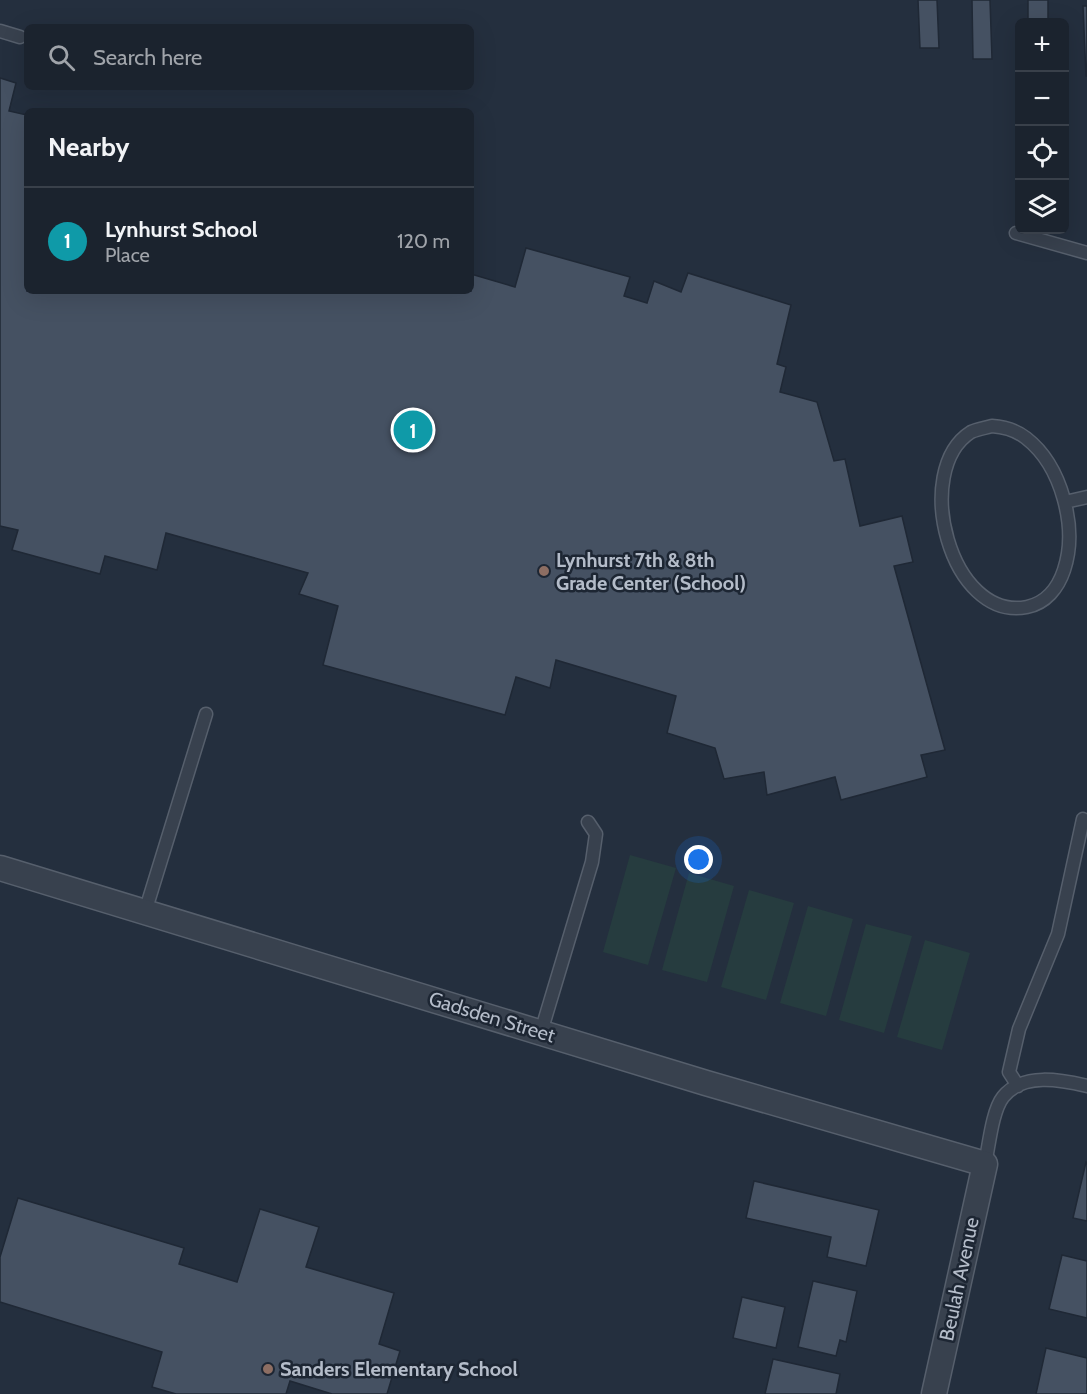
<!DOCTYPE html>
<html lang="en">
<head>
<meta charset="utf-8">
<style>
  :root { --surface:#1b232e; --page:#282f3a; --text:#f1f3f6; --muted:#a0a4aa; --line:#39404a; --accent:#db2777 }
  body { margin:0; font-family:Cabin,sans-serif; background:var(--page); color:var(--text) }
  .controls { position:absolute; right:18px; top:18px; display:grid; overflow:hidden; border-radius:9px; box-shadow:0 6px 24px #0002 }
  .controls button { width:54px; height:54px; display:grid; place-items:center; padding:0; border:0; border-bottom:2px solid var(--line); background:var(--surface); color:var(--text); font:30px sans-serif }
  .you { position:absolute; left:699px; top:860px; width:21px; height:21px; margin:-15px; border:4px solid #fff; border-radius:50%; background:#1a73e8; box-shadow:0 0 0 9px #1a73e833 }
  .badge { display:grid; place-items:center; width:39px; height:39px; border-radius:50%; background:var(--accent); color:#fff; font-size:20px; font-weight:700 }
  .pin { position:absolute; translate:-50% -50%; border:3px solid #fff; box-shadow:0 2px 6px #0006 }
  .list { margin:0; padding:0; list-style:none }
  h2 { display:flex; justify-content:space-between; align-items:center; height:78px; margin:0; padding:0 24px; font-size:26px }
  h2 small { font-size:20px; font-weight:400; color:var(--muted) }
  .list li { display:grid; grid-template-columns:39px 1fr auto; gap:18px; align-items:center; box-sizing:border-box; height:108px; padding:0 24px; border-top:2px solid var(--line) }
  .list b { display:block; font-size:22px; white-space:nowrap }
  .list p { margin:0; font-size:20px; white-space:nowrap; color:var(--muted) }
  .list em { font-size:20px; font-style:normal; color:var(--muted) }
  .icon { flex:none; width:33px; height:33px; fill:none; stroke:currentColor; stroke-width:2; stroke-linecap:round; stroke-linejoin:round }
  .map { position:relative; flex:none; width:1087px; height:1394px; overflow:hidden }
  .search { position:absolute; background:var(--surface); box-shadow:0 6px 24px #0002; left:24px; top:24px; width:450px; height:66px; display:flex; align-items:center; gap:15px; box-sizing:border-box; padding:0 21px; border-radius:9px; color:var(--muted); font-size:22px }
  .panel { position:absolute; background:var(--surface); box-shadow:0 6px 24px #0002; left:24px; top:108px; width:450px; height:186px; border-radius:9px }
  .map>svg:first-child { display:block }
  .green { fill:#263c3f }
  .building { fill:#455162; stroke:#1f2835; stroke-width:1.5 }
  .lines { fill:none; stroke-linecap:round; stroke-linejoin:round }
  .lane-casing { stroke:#565f6c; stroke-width:15 }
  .street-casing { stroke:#565f6c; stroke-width:27 }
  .lane { stroke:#38414e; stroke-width:12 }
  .street { stroke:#38414e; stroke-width:24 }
  .education-dot { fill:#8d6e63; stroke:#1d2633; stroke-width:2 }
  .labels { text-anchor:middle; stroke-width:5; stroke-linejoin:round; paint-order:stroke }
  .poi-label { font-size:20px; font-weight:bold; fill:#b4bcc9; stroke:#1d2633; text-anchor:start }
  .street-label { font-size:20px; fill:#b4bcc9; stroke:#1d2633 }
</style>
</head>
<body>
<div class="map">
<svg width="1087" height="1394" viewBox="0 0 1087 1394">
  <rect width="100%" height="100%" fill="#242f3e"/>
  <path class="green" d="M630,855L676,868L648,965L603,952Z
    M689,873L734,886L707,982L662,970Z
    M749,890L794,903L766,1000L721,987Z
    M808,906L853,919L826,1016L780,1003Z
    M866,924L912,936L884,1033L839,1020Z
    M925,940L970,953L942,1050L897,1037Z"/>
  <path class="building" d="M918,0H937L939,48H920Z
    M972,0H990L992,59H973Z
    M1028,0H1048V22H1028Z
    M1083,6H1087V76H1086Z
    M0,78L16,83L9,111L27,115V291H471V274L515,287L526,248L630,277L624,296L647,303L654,281L681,292L688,273L791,305L777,364L786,367L780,392L817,402L834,461L845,459L860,526L902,516L913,562L894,566L945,750L921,755L927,777L841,800L835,777L767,795L764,772L724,779L715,748L667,733L676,696L556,660L550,688L516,677L505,715L323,665L338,606L299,594L308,573L166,533L157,570L105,556L100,574L12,550L18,530L0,526Z
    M1086,1162L1087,1163V1221L1073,1218Z
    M754,1181L879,1210L866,1266L827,1257L831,1237L746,1218Z
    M18,1198L184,1248L179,1264L237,1282L260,1209L319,1227L306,1267L394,1293L379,1344L400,1351L387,1394H332L290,1381L286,1394H176L152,1387L162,1352L0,1302V1257Z
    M1062,1255L1087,1261V1318L1049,1309Z
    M813,1281L857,1291L846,1342L840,1340L836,1356L798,1347Z
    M742,1297L785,1307L776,1348L733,1338Z
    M1046,1348L1087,1358V1394H1036Z
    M773,1359L840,1374L836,1394H765Z"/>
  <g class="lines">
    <defs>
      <path id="lane" d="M0,31L20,37
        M1016,233L1087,253
        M992,426C1005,427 1016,430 1026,438C1062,466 1078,528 1064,570C1058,588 1046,603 1027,607C950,622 911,470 971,432C977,429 985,428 992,426Z
        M1065,502L1087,497
        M145,912L206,714
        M541,1032L592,862L596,834L588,822
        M1018,1086L1009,1072L1019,1029L1058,934L1083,819
        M985,1164C989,1146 992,1111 1003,1097C1023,1072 1061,1080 1087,1086"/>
      <path id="street" d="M0,868L706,1083L985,1164L934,1394"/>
    </defs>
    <use href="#lane" class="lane-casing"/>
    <use href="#street" class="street-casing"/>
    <use href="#lane" class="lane"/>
    <use href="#street" class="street"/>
  </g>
  <g class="education-dot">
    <circle cx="544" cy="571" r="6"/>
    <circle cx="268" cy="1369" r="6"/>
  </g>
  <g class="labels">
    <g class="poi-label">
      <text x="556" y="567">Lynhurst 7th &amp; 8th<tspan x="556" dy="23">Grade Center (School)</tspan></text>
      <text x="280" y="1376">Sanders Elementary School</text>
    </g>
    <g class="street-label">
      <text transform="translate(492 1017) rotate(17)" y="7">Gadsden Street</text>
      <text transform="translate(959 1279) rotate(-78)" y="7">Beulah Avenue</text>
    </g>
  </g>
</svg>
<div class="controls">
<button>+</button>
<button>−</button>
<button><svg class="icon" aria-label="locate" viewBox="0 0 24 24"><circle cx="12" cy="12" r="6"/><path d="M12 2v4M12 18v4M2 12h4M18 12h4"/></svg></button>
<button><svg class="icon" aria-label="layers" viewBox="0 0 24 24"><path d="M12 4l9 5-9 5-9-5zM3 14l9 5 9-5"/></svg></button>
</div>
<div class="you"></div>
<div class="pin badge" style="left:413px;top:430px;background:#0f9aa8">1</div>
<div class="search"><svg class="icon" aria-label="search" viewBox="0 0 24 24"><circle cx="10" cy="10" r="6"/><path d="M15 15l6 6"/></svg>Search here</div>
<section class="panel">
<h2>Nearby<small></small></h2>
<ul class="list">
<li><span class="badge" style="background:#0f9aa8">1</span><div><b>Lynhurst School</b><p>Place</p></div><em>120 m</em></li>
</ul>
</section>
</div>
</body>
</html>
